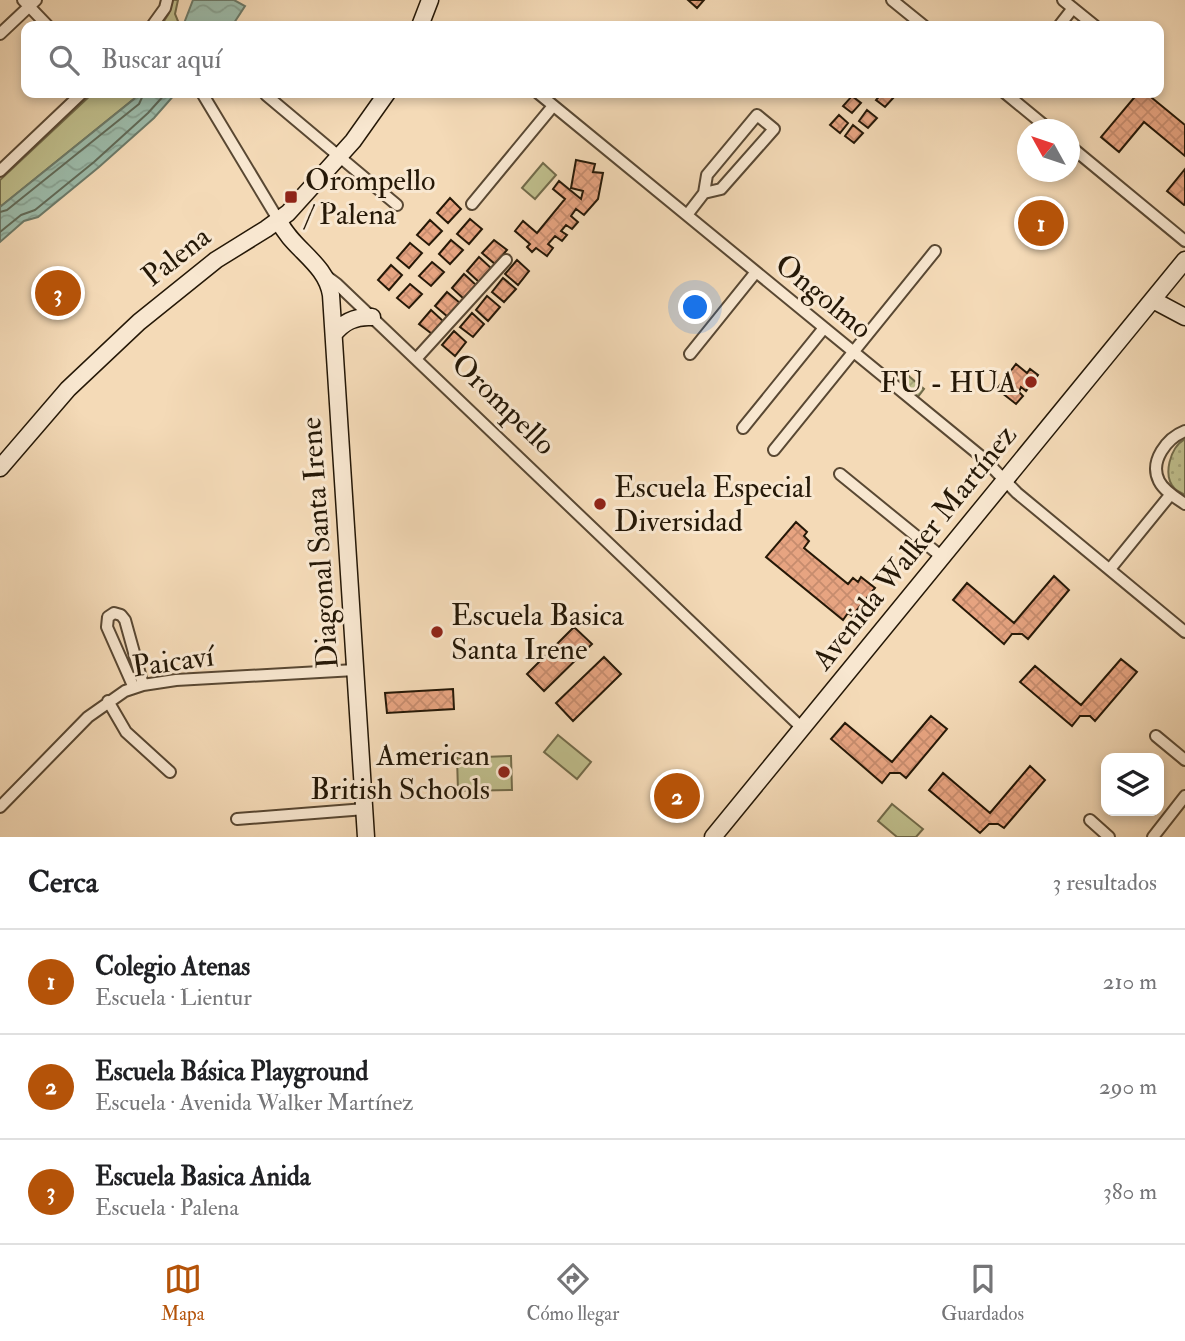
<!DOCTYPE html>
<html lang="es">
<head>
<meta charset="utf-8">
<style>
  :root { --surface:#fff; --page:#f6f6f6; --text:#202124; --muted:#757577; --line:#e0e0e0; --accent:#b45309 }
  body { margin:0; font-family:"IM FELL Double Pica",serif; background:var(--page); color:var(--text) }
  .controls { position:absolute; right:21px; bottom:21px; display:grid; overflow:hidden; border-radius:14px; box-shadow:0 4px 10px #0003 }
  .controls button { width:63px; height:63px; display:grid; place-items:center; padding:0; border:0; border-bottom:2px solid var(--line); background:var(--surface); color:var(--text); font:35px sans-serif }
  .compass { position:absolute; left:1017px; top:119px; width:63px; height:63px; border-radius:50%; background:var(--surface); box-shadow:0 4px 10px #0003; rotate:310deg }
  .you { position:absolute; left:696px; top:308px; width:24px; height:24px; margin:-18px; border:5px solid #fff; border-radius:50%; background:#1a73e8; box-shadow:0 0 0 10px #1a73e833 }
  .badge { display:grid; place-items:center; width:46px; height:46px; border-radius:50%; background:var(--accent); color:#fff; font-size:23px; font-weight:700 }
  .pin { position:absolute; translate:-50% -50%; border:4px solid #fff; box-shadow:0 2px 7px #0006 }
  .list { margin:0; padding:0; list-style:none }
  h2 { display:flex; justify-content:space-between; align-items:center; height:91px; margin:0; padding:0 28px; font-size:30px }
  h2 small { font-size:23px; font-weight:400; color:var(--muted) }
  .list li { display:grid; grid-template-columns:46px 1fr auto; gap:21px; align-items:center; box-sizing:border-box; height:105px; padding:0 28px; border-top:2px solid var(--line) }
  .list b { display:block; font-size:26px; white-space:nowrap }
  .list p { margin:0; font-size:23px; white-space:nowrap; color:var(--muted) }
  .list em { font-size:23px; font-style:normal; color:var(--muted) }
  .icon { flex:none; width:38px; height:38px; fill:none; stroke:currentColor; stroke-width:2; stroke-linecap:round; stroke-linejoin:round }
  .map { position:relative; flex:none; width:1185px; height:837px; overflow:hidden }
  .search { position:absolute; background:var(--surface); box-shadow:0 4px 10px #0003; left:21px; right:21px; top:21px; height:77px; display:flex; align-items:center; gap:18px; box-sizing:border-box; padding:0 24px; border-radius:14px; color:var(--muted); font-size:26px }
  .sheet { height:406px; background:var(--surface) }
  nav { display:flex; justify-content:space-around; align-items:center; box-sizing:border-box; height:98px; border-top:2px solid var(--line); background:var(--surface); font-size:19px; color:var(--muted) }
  nav a { display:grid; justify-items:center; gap:4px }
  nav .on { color:var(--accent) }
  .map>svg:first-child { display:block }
  .grass { fill:url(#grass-dots); stroke:#726b4a; stroke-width:2 }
  .park { fill:#bfbe8c; stroke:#726b4a; stroke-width:2 }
  .garden { fill:url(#garden-furrows); stroke:#726b4a; stroke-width:2 }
  .water { fill:url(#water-waves); stroke:#6c7a69; stroke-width:2 }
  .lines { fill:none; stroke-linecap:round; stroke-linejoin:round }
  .shore { stroke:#606a58; stroke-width:2 }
  .building { fill:url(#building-cross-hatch); stroke:#251807; stroke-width:2 }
  .street-casing { stroke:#594833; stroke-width:14 }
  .secondary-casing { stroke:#251807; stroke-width:19 }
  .street { stroke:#f8e7d0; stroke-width:10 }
  .secondary { stroke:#f8e7d0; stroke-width:16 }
  .poi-dot { fill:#8f2418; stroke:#f8e7d0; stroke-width:2.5 }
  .labels { text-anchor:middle; stroke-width:6; stroke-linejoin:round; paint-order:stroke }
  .poi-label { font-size:30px; fill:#251807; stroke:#f8e7d0; text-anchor:start }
  .street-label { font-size:30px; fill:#251807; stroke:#f8e7d0 }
</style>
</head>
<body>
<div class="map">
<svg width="1185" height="837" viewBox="0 0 1185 837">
  <defs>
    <pattern id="grass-dots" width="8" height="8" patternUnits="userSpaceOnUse" patternTransform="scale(1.75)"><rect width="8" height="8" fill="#bfbe8c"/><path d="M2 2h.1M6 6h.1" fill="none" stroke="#a4a377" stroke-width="1.8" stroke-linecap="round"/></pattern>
    <pattern id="garden-furrows" width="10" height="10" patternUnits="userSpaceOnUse" patternTransform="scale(1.75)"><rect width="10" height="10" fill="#bfbe8c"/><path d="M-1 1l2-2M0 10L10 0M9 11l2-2" fill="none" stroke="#a4a377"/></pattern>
    <pattern id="water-waves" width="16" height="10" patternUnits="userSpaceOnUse" patternTransform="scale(1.75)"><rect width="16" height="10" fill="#9cbbaa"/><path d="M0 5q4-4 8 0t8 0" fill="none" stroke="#86a091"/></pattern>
    <pattern id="building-cross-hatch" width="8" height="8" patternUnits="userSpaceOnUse" patternTransform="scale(1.75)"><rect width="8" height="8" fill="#e7a481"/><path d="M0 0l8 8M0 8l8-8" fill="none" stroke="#c68c6e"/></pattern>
  </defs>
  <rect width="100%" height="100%" fill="#f4dab7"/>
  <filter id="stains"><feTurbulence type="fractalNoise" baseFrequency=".00286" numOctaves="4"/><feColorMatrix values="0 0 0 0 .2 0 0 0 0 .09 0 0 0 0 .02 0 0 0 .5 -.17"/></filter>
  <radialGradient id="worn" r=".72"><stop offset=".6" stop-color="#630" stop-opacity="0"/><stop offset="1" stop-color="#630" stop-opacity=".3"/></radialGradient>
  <path class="grass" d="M1185,439V495C1182,493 1178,492 1175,489C1162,476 1170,447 1185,439Z"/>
  <path class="park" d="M172,0H178L175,14L180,26H161L169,13Z
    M93,93H138L135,98L0,207V180Z
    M543,163L556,175L535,199L522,188Z
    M558,735L591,762L577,779L544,752Z
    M511,756L512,790L458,791L457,758Z
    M892,804L923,829L916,837H897L878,821Z"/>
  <path class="garden" d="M904,372L924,389L917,398L896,380Z"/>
  <path class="water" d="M193,0H234L245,6L232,26H183Z
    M138,93H176L154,118L99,167L38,217L24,221L0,242V207L134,99Z"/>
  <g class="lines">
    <path class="shore" d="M0,212L7,210L139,104L144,93
      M0,232L21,215L35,210L94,162L148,113L166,93"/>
  </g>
  <path class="building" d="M688,0H704L697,8Z
    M882,93H889L894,97L885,107L876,100Z
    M1138,93H1146L1185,125V156L1144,122L1119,152L1101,137Z
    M852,96L861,103L852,113L843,106Z
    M867,110L877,118L868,128L859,121Z
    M839,115L848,123L840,133L830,125Z
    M853,125L863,133L854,143L845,136Z
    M576,160L595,164L593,172L603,173L598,199L584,215L576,209L571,216L578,222L572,229L566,225L561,231L567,235L562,241L555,236L548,244L553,248L547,256L536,248L532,252L527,247L530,244L515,231L523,221L537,233L565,199L553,189L559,181L581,199L583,191L571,188Z
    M1185,169V204L1184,205L1167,191Z
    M450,198L461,209L448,223L437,213Z
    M470,219L482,229L469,244L457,234Z
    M430,220L442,231L429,245L417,235Z
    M451,240L463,250L450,264L439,254Z
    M494,240L507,250L495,264L482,253Z
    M410,243L422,253L409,268L397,258Z
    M479,257L491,268L479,282L467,271Z
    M517,260L529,271L518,285L505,274Z
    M432,262L444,272L431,286L419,276Z
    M391,265L402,275L389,290L378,280Z
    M464,274L476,285L464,299L452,288Z
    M503,278L516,289L504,302L492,292Z
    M410,284L422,294L409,308L397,298Z
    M447,292L460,303L448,317L435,306Z
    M487,296L500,307L488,321L476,310Z
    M431,310L443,321L432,334L419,324Z
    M472,313L484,324L473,337L460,327Z
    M454,331L466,342L455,356L442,345Z
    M1016,364L1027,373L1030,369L1038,375L1026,391L1021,387L1019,392L1023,396L1016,404L997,389Z
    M796,522L807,532L804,536L809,541L804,548L848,584L853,578L858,582L861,577L875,588L852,616L848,613L843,620L766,557Z
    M1054,576L1069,590L1028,639L1022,634H1012L1004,644L953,600L967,583L1014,623Z
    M574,627L592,644L544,691L527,674Z
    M604,657L621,674L573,721L556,703Z
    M1121,659L1137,672L1095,721L1090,716H1080L1072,726L1020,682L1035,666L1081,705Z
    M453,689L454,709L387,713L385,693Z
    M931,716L947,729L906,778L900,773H890L882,783L831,739L845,723L892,762Z
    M1030,766L1045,780L1004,828L998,824H989L980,833L929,790L943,773L990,813Z"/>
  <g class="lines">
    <defs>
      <path id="street" d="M23,0L48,26
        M892,0L924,26
        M1063,0L1095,26
        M152,26L165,8L167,0
        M1059,26L1073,8
        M0,34L36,0
        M202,93L279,221
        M538,93L983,458L1017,493L1185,632
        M1005,93L1050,130
        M266,95L397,205
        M1070,146L1185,241
        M0,171L82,93
        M472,204L553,106
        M687,215L704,193L707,175L757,115L774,129L721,189L704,193
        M325,275L337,284L802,728
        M690,354L756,272
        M416,359L506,260
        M743,428L824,328
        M1185,431C1167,438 1149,461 1159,481C1164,491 1176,498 1185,504
        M774,450L935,251
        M840,474L942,557
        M1110,569L1171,494
        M134,688L107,627L108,617L114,613L121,615L125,620L143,685
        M108,701L126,732L170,772
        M1156,736L1185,760
        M0,807L88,717L125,691L143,685L176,680L355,670
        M237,819L365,809
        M1090,820L1109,837
        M1153,837L1185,796"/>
      <path id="secondary" d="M420,26L430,0
        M279,221C292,249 326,263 331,295L366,837
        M1153,300L1185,317
        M334,334C344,321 356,316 372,317
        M0,468L68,389L139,322L216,260L266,229L288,213L353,141L387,93
        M713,837L1185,260"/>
    </defs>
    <use href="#street" class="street-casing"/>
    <use href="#secondary" class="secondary-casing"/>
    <use href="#street" class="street"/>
    <use href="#secondary" class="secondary"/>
  </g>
  <g class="poi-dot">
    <rect x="284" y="190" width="14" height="14" rx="3.5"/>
    <circle cx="1031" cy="382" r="7"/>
    <circle cx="600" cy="504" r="7"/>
    <circle cx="437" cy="632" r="7"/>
    <circle cx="504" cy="772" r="7"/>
  </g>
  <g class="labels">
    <g class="poi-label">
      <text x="305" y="190">Orompello<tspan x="305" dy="34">/ Palena</tspan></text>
      <text x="1017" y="392" text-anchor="end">FU - HUA</text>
      <text x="614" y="497">Escuela Especial<tspan x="614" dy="34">Diversidad</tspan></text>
      <text x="451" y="625">Escuela Basica<tspan x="451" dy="34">Santa Irene</tspan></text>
      <text x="490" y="765" text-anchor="end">American<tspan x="490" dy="34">British Schools</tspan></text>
    </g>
    <g class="street-label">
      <text transform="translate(176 256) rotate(-38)" y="10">Palena</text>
      <text transform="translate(824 296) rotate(39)" y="10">Ongolmo</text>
      <text transform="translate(504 404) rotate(44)" y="10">Orompello</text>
      <text transform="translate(319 543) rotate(-94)" y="10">Diagonal Santa Irene</text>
      <text transform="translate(914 547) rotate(-51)" y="10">Avenida Walker Martínez</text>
      <text transform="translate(173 661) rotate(-8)" y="10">Paicaví</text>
    </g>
  </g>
  <rect width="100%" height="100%" filter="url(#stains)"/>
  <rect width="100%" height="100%" fill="url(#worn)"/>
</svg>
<div class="controls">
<button><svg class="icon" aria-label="layers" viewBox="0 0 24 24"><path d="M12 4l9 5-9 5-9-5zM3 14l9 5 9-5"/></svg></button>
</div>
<svg class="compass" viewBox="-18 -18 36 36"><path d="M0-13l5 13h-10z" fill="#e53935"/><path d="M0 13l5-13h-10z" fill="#757577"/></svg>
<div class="you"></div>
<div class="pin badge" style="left:1041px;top:223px">1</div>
<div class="pin badge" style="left:677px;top:796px">2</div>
<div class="pin badge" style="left:58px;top:293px">3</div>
<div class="search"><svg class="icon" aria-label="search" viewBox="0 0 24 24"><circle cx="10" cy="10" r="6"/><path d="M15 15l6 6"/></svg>Buscar aquí</div>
</div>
<section class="sheet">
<h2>Cerca<small>3 resultados</small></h2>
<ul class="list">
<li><span class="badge">1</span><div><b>Colegio Atenas</b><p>Escuela · Lientur</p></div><em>210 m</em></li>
<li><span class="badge">2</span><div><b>Escuela Básica Playground</b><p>Escuela · Avenida Walker Martínez</p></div><em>290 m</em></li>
<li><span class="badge">3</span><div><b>Escuela Basica Anida</b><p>Escuela · Palena</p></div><em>380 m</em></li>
</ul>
</section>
<nav>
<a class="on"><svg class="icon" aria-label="map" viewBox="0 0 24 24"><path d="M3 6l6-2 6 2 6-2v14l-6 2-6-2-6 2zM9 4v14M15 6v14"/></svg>Mapa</a>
<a><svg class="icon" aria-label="directions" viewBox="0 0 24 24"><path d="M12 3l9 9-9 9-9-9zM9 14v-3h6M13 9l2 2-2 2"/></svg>Cómo llegar</a>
<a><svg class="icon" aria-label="saved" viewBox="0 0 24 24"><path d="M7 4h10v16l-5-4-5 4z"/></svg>Guardados</a>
</nav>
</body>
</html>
